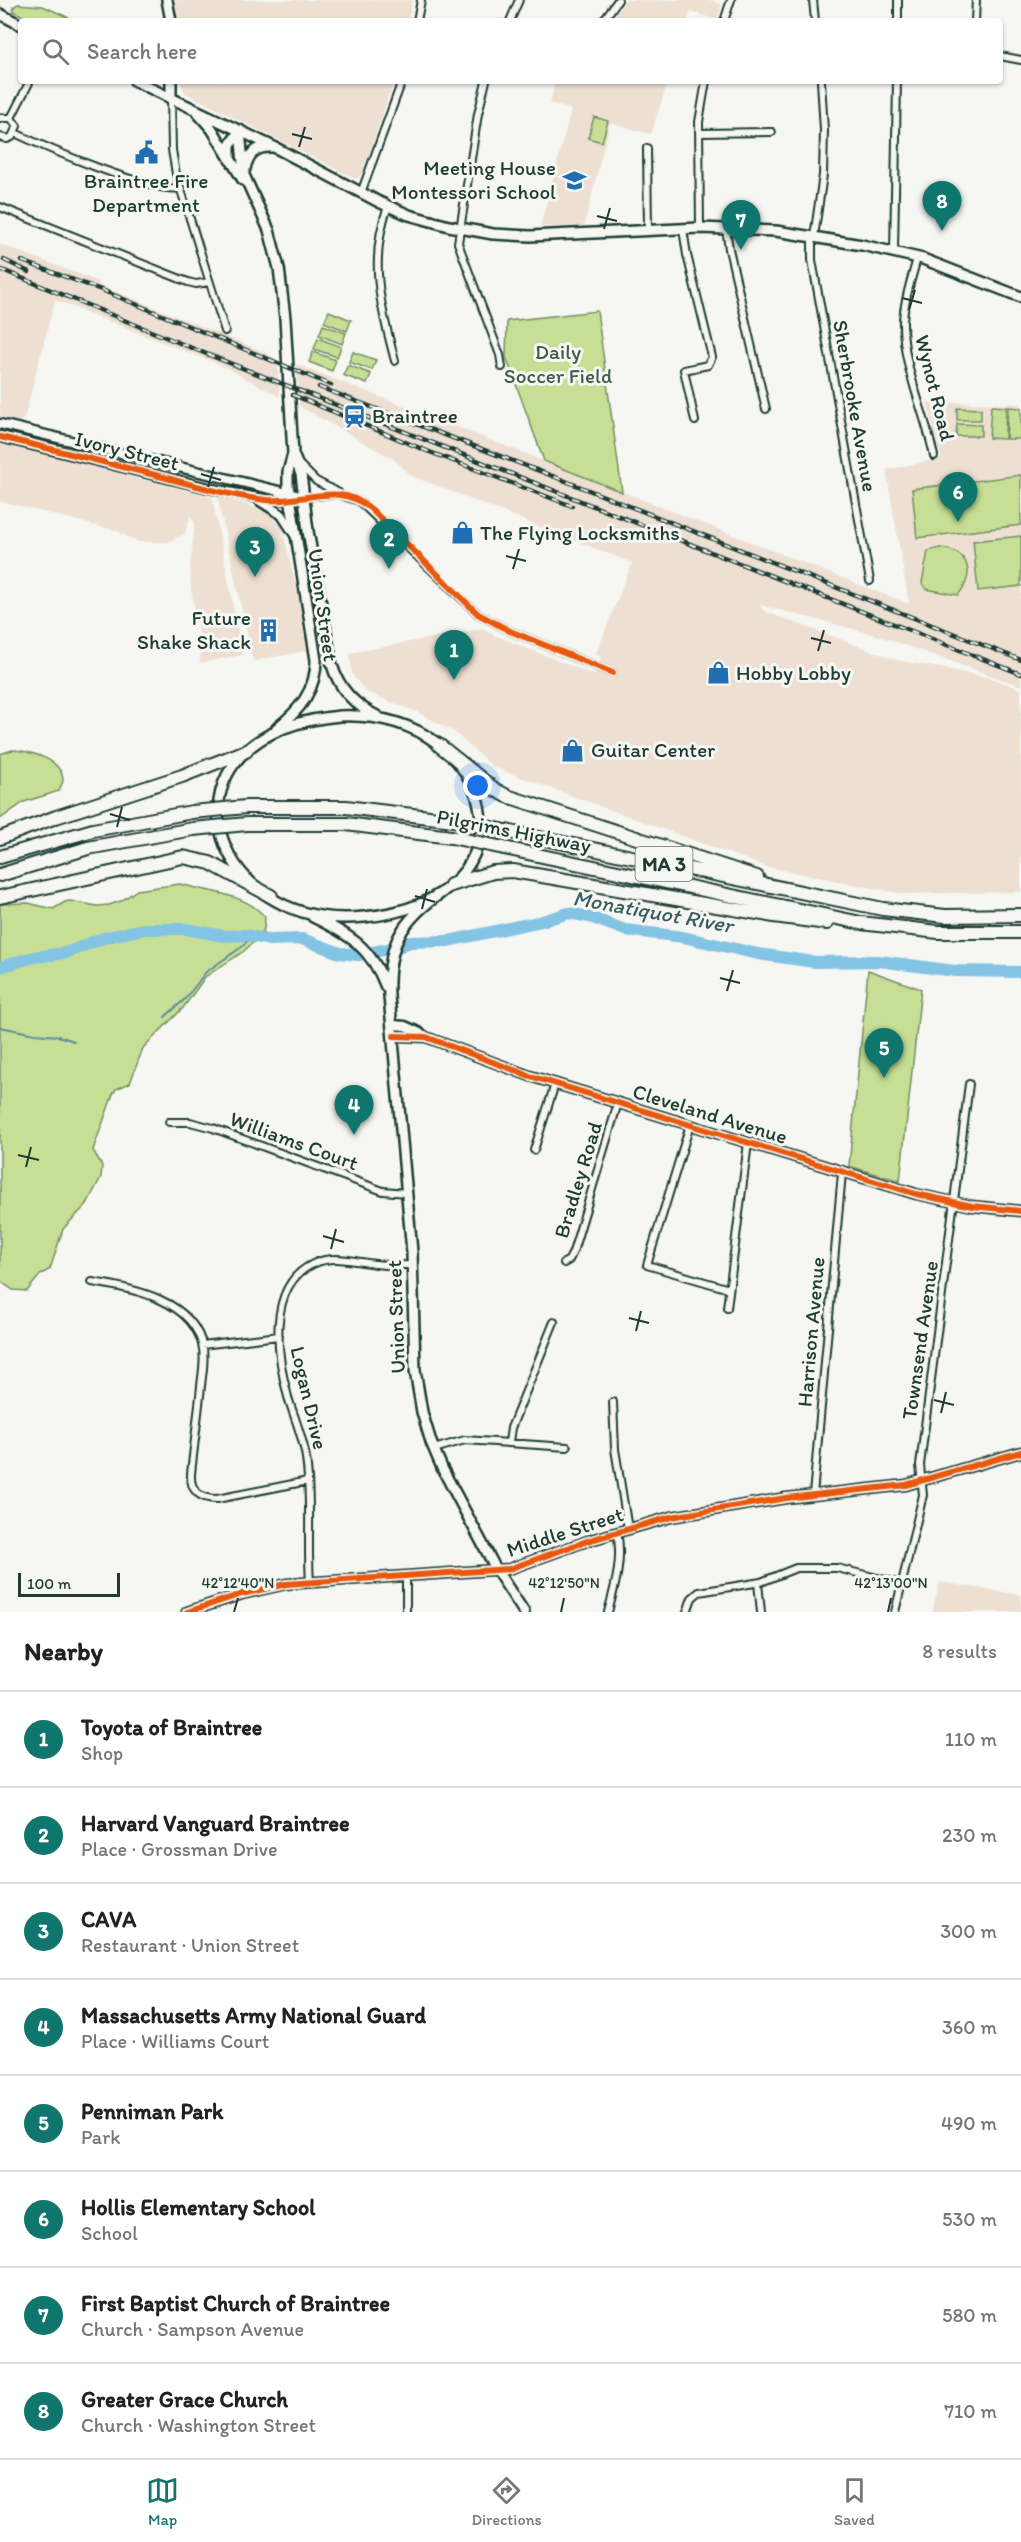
<!DOCTYPE html>
<html lang="en">
<head>
<meta charset="utf-8">
<style>
  :root { --surface:#fff; --page:#f6f6f6; --text:#222; --muted:#767676; --line:#e0e0e0; --accent:#0f766e }
  body { margin:0; font-family:Itim,sans-serif; background:var(--page); color:var(--text) }
  .scale { position:absolute; left:18px; bottom:15px; width:102px; box-sizing:border-box; padding-left:6px; border:3px solid #1f3d34; border-top:0; font-size:16px; line-height:21px; white-space:nowrap; color:#1f3d34; -webkit-text-stroke:4px #f6f6f2; paint-order:stroke }
  .you { position:absolute; left:478px; top:786px; width:21px; height:21px; margin:-15px; border:4px solid #fff; border-radius:50%; background:#1a73e8; box-shadow:0 0 0 9px #1a73e833 }
  .badge { display:grid; place-items:center; width:39px; height:39px; border-radius:50%; background:var(--accent); color:#fff; font-size:20px; font-weight:700 }
  .pin { position:absolute; translate:-50% -50px; filter:drop-shadow(0 2px 3px #0008) }
  .pin::after { content:''; position:absolute; top:32px; width:21px; height:18px; background:inherit; clip-path:polygon(0 0,100% 0,50% 100%) }
  .list { margin:0; padding:0; list-style:none }
  h2 { display:flex; justify-content:space-between; align-items:center; height:78px; margin:0; padding:0 24px; font-size:26px }
  h2 small { font-size:20px; font-weight:400; color:var(--muted) }
  .list li { display:grid; grid-template-columns:39px 1fr auto; gap:18px; align-items:center; box-sizing:border-box; height:96px; padding:0 24px; border-top:2px solid var(--line) }
  .list b { display:block; font-size:22px; white-space:nowrap }
  .list p { margin:0; font-size:20px; white-space:nowrap; color:var(--muted) }
  .list em { font-size:20px; font-style:normal; color:var(--muted) }
  .icon { flex:none; width:33px; height:33px; fill:none; stroke:currentColor; stroke-width:2; stroke-linecap:round; stroke-linejoin:round }
  .map { position:relative; flex:none; width:1021px; height:1612px; overflow:hidden }
  .search { position:absolute; background:var(--surface); box-shadow:0 2px 4px #0004; left:18px; right:18px; top:18px; height:66px; display:flex; align-items:center; gap:15px; box-sizing:border-box; padding:0 21px; border-radius:6px; color:var(--muted); font-size:22px }
  .sheet { height:846px; background:var(--surface) }
  nav { display:flex; justify-content:space-around; align-items:center; box-sizing:border-box; height:84px; border-top:2px solid var(--line); background:var(--surface); font-size:16px; color:var(--muted) }
  nav a { display:grid; justify-items:center; gap:3px }
  nav .on { color:var(--accent) }
  .map>svg:first-child { display:block }
  .built { fill:#ede0d2 }
  .green { fill:#c6df95; stroke:#728e64; stroke-width:1.5 }
  .lines { fill:none; stroke-linecap:round; stroke-linejoin:round }
  .stream { stroke:#5b8d9e; stroke-width:2 }
  .river { stroke:#83c3e4; stroke-width:12 }
  .minor-casing { stroke:#1f3d34; stroke-width:10 }
  .tertiary-casing { stroke:#1f3d34; stroke-width:13 }
  .secondary-casing { stroke:#1f3d34; stroke-width:14 }
  .motorway-casing { stroke:#1f3d34; stroke-width:16 }
  .minor { stroke:#f6f6f2; stroke-width:6 }
  .tertiary { stroke:#f6f6f2; stroke-width:8 }
  .secondary { stroke:#f6f6f2; stroke-width:9 }
  .motorway { stroke:#f6f6f2; stroke-width:12 }
  .rail-casing { stroke:#1f3d34; stroke-width:4.5 }
  .rail { stroke:#f6f6f2; stroke-width:2; stroke-dasharray:7; stroke-linecap:butt }
  .motorway-bridge-casing { stroke:#1f3d34; stroke-width:16; stroke-linecap:butt }
  .motorway-bridge { stroke:#f6f6f2; stroke-width:12 }
  .cycleway-casing { stroke:#f6f6f2; stroke-width:10 }
  .cycleway { stroke:#e8590c; stroke-width:6 }
  .ticks { fill:none; stroke:#1f3d34; stroke-width:2 }
  .labels { text-anchor:middle; stroke-width:6; stroke-linejoin:round; paint-order:stroke }
  .shield { fill:#f6f6f2; stroke:#60746d; stroke-width:1.5 }
  .shield-label { font-size:20px; font-weight:bold; fill:#1f3d34 }
  .poi-label { font-size:21px; fill:#1f3d34; stroke:#f6f6f2; text-anchor:start }
  .park-label { font-size:21px; fill:#405d47; stroke:#f6f6f2 }
  .street-label { font-size:21px; fill:#1f3d34; stroke:#f6f6f2 }
  .water-label { font-size:22px; font-style:italic; fill:#385e60; stroke:#f6f6f2 }
  .ticks-label { font-size:15px; text-anchor:middle; fill:#1f3d34; stroke:#f6f6f2; stroke-width:6; stroke-linejoin:round; paint-order:stroke }
</style>
</head>
<body>
<div class="map">
<svg width="1021" height="1612" viewBox="0 0 1021 1612">
  <rect width="100%" height="100%" fill="#f6f6f2"/>
  <filter id="ink" filterUnits="userSpaceOnUse"><feTurbulence type="fractalNoise" baseFrequency=".0167" numOctaves="2"/><feDisplacementMap in="SourceGraphic" scale="12" xChannelSelector="R" yChannelSelector="G"/><feConvolveMatrix kernelMatrix="1 2 1 2 8 2 1 2 1" color-interpolation-filters="sRGB"/></filter>
  <g filter="url(#ink)">
    <path class="built" d="M174,0H412L408,21H178Z
      M625,0H710L722,4L717,20L691,12L687,21H611Z
      M180,81H394L362,174L356,179L185,93Z
      M556,81H668L651,134L610,123L584,226L540,227L571,110L550,103Z
      M0,244L99,282V285L265,352L277,360L280,397L223,366L55,300L24,419L17,422L0,417Z
      M296,364L909,604L886,470L941,458L927,402L1021,404V686L873,634L759,605L766,612L897,660L987,677L1021,689V892L903,894L767,867L493,767L454,732L417,712L366,692L352,674L350,653L483,628L496,636L594,675L601,657L596,654L632,563L412,476L393,459L299,406Z
      M0,443L212,497L243,655L200,663L201,647L191,589L190,567L195,523L190,516L185,534L167,542H138L117,531L0,501Z
      M217,496L265,510L282,527L311,650L253,661Z
      M940,1582L1021,1595V1612H932Z"/>
    <path class="green" d="M18,4L43,6L76,21H33L13,11V7Z
      M594,117L608,121L602,142L588,138Z
      M329,311L351,320L347,331L324,322Z
      M597,311L622,492L544,461L506,357L507,321Z
      M323,325L346,333L342,344L319,335Z
      M318,338L341,347L337,357L314,349Z
      M313,352L336,360L332,371L309,362Z
      M353,352L376,360L372,370L349,362Z
      M348,365L371,374L367,384L343,375Z
      M991,406L1006,407L1005,439L989,438Z
      M1008,407L1021,408V439H1006Z
      M957,408L981,409V420H957Z
      M957,424L981,425V436H956Z
      M1021,475V525L917,538L912,489Z
      M1021,536V586L978,591L973,541Z
      M940,548C969,551 976,574 958,595L926,589L922,583L928,551Z
      M12,750C30,751 63,759 63,781L59,791L24,802L0,819V754Z
      M180,884C208,892 245,893 265,917L264,929L260,936L244,951L205,977L183,1008L143,1048L130,1083L116,1089L113,1094L93,1150L102,1166L101,1177L87,1204L63,1229L50,1269L40,1275L27,1291L13,1290L0,1281V904L28,903L53,909L65,902L70,901L97,906L109,905L121,901L137,890Z
      M868,970L921,989L900,1181L849,1166Z"/>
    <g class="lines">
      <path class="stream" d="M165,1017L185,999L206,972L243,946L251,936
        M0,1027L35,1034L58,1036L74,1041"/>
      <path class="river" d="M0,967L34,957L66,953L103,938L143,929H186L224,936L246,935L269,940L302,939L340,953L358,955L398,947L410,942L448,941L542,921L569,913L590,917L625,930L683,937L758,954L815,962L879,961L955,971L1021,972"/>
      <defs>
        <path id="minor" d="M813,0L815,21
          M417,21L421,0
          M510,21L519,0
          M603,21L618,0
          M724,21L731,0
          M898,21V0
          M975,21L976,0
          M1000,56L1021,60
          M486,81L478,114L458,243L500,355L502,367
          M171,98L172,150L176,174L225,331
          M0,118H11L17,126L12,137L7,139L0,137
          M11,118L30,81
          M15,133C44,147 154,194 180,188
          M699,133L772,132
          M647,148L648,231
          M361,193L402,81
          M388,206C368,261 381,307 395,361
          M0,207L188,282L196,284L209,282
          M700,228L699,122L706,81
          M726,228L729,249L766,409
          M683,229L687,255L712,357L708,365L684,370L695,421
          M812,237V260L870,581
          M814,237L823,175L824,130L821,81
          M894,252L897,81
          M917,258C912,278 904,299 903,321C902,366 925,412 934,456
          M299,464L316,481L339,493
          M304,497L337,494L359,501L478,614L510,631L613,673
          M169,1122H190L213,1128L383,1191L407,1193
          M690,1125L647,1265L729,1289
          M534,1150L555,1084
          M564,1263L569,1260L573,1252L618,1103
          M92,1282C132,1288 195,1300 203,1349C205,1361 202,1375 201,1386C198,1416 194,1445 191,1474C190,1491 200,1499 217,1499L308,1481
          M727,1308L748,1143
          M202,1345L279,1336
          M613,1402L615,1449L628,1529
          M509,1442L511,1428L554,1322
          M434,1449L465,1440L567,1447
          M813,1495L842,1173
          M310,1582C307,1541 312,1499 306,1458C303,1437 294,1417 288,1397C277,1356 266,1286 313,1264C334,1254 354,1262 376,1264C388,1266 400,1265 412,1265
          M758,1583L761,1612
          M406,1612V1577
          M608,1612C615,1586 623,1560 617,1532
          M687,1612L692,1598L699,1592L761,1582L796,1568H837L902,1584
          M895,1612L923,1495L920,1465L969,1084"/>
        <path id="tertiary" d="M0,424L304,497
          M0,437L208,488L267,500L295,499
          M260,501L282,515L295,535
          M393,1025L405,1026L420,1033
          M394,1036L426,1037L530,1076L916,1194L972,1206L1021,1211
          M187,1612L242,1594L286,1584L509,1569L587,1541L671,1517L786,1498L906,1485L1021,1452"/>
        <path id="secondary" d="M167,0L171,21
          M0,14L21,25
          M135,81L274,147L379,202L409,215L449,226L493,234L530,236L700,228L776,231L862,245L923,259L1021,297
          M171,98V81
          M197,112L212,129L243,180
          M240,130L244,175L269,230L279,268L285,318L293,454L288,472V485L316,660C316,690 300,710 277,728
          M230,160V145L240,130
          M245,169C248,154 256,146 272,147
          M293,454L301,474L308,531L332,665C339,689 354,705 377,716
          M340,716C499,710 545,900 364,917C205,933 147,733 340,716Z
          M441,893C400,921 387,947 389,996L412,1252L415,1370L422,1412L431,1442L442,1468L497,1571L524,1612
          M313,917C350,935 371,947 386,987"/>
        <path id="motorway" d="M439,745L494,789L507,796L757,877
          M246,807H346L454,820
          M247,824H346L451,837
          M506,831L883,909L945,916L1021,915
          M0,838L56,817L182,776L246,751
          M504,848L861,923L938,932H1021
          M0,857L93,830L192,812
          M0,875L88,848L193,829
          M451,885L493,872L513,871L774,916L827,923
          M0,897L183,857L210,863L271,896"/>
      </defs>
      <use href="#minor" class="minor-casing"/>
      <use href="#tertiary" class="tertiary-casing"/>
      <use href="#secondary" class="secondary-casing"/>
      <use href="#motorway" class="motorway-casing"/>
      <use href="#minor" class="minor"/>
      <use href="#tertiary" class="tertiary"/>
      <use href="#secondary" class="secondary"/>
      <use href="#motorway" class="motorway"/>
      <defs>
        <path id="rail" d="M4,260L29,272
          M22,261L104,291L331,385
          M0,269L204,353L1021,674
          M319,387L563,480L1021,660
          M293,395L427,451L572,506"/>
      </defs>
      <use href="#rail" class="rail-casing"/>
      <use href="#rail" class="rail"/>
      <defs>
        <path id="motorway-bridge" d="M192,812L246,807
          M454,820L506,831
          M193,829L247,824
          M451,837L504,848"/>
      </defs>
      <use href="#motorway-bridge" class="motorway-bridge-casing"/>
      <use href="#motorway-bridge" class="motorway-bridge"/>
      <defs>
        <path id="cycleway" d="M0,437C53,449 106,463 159,476C194,485 230,496 266,500C305,504 337,480 371,509L478,614L510,631L613,673
          M394,1036L426,1037L530,1076L916,1194L972,1206L1021,1211
          M187,1612L242,1594L286,1584L509,1569L587,1541L671,1517L786,1498L906,1485L1021,1452"/>
      </defs>
      <use href="#cycleway" class="cycleway-casing"/>
      <use href="#cycleway" class="cycleway"/>
    </g>
  </g>
  <path class="ticks" d="M292,134L312,139M299,147L305,127M597,216L617,221M604,229L610,208M902,298L922,303M909,310L915,290M201,474L221,480M208,487L214,467M506,556L526,561M513,569L519,549M811,638L831,643M818,651L824,630M110,814L130,820M117,827L122,807M415,896L435,902M422,909L427,889M720,978L740,983M727,991L733,970M18,1155L39,1160M26,1167L31,1147M323,1236L344,1242M331,1249L336,1229M629,1318L649,1323M636,1331L641,1311M934,1400L954,1405M941,1413L946,1392M234,1612L238,1598M561,1612L564,1598M888,1612L891,1598"/>
  <defs>
    <symbol id="civic-bare" viewBox="-9 -9 18 18"><path d="M-.6-6.5H3V-4.5H.6V-3L4-1V1h2V6H-6V1h2V-1L-.6-3ZM-1.2 2.5V6h2.4V2.5Z" fill="#1f6fb2" stroke="#f6f6f2" stroke-width="2.5" paint-order="stroke"/></symbol>
    <symbol id="school-bare" viewBox="-9 -9 18 18"><path d="M0-5L7-2L0 1L-7-2ZM-4 1L0 2.5L4 1V4Q0 6-4 4Z" fill="#1f6fb2" stroke="#f6f6f2" stroke-width="2.5" paint-order="stroke"/></symbol>
    <symbol id="station-bare" viewBox="-9 -9 18 18"><path d="M-3-6H3Q5-6 5-4V2Q5 4 3 4L4.5 6H3L1.5 4h-3L-3 6H-4.5L-3 4Q-5 4-5 2V-4Q-5-6-3-6ZM-3.5-4v3h7v-3ZM-3.5 1v1.5H-2V1ZM2 1v1.5H3.5V1Z" fill="#1f6fb2" stroke="#f6f6f2" stroke-width="2.5" paint-order="stroke"/></symbol>
    <symbol id="shop-bare" viewBox="-9 -9 18 18"><path d="M-5-2.5h2.3a2.7 3.5 0 0 1 5.4 0H5L5.5 6h-11ZM-1.5-2.5h3a1.5 2.3 0 0 0-3 0Z" fill="#1f6fb2" stroke="#f6f6f2" stroke-width="2.5" paint-order="stroke"/></symbol>
    <symbol id="building-bare" viewBox="-9 -9 18 18"><path d="M-4-6H4V6H1V3H-1V6H-4ZM-2.5-4.3h1.7v1.8h-1.7ZM.8-4.3h1.7v1.8H.8ZM-2.5-1h1.7V.8h-1.7ZM.8-1h1.7V.8H.8Z" fill="#1f6fb2" stroke="#f6f6f2" stroke-width="2.5" paint-order="stroke"/></symbol>
  </defs>
  <g fill-rule="evenodd">
    <use href="#civic-bare" x="130" y="136" width="33" height="33"/>
    <use href="#school-bare" x="558" y="164" width="33" height="33"/>
    <use href="#station-bare" x="338" y="400" width="33" height="33"/>
    <use href="#shop-bare" x="446" y="516" width="33" height="33"/>
    <use href="#building-bare" x="252" y="614" width="33" height="33"/>
    <use href="#shop-bare" x="702" y="656" width="33" height="33"/>
    <use href="#shop-bare" x="556" y="734" width="33" height="33"/>
  </g>
  <g class="labels">
    <rect class="shield" x="635.5" y="847" width="57" height="34" rx="4.5"/>
    <g class="shield-label">
      <text x="664" y="871">MA 3</text>
    </g>
    <g class="poi-label">
      <text x="556" y="175" text-anchor="end">Meeting House<tspan x="556" dy="24">Montessori School</tspan></text>
      <text x="146" y="188" text-anchor="middle">Braintree Fire<tspan x="146" dy="24">Department</tspan></text>
      <text x="372" y="423">Braintree</text>
      <text x="480" y="540">The Flying Locksmiths</text>
      <text x="251" y="625" text-anchor="end">Future<tspan x="251" dy="24">Shake Shack</tspan></text>
      <text x="736" y="680">Hobby Lobby</text>
      <text x="591" y="757">Guitar Center</text>
    </g>
    <g class="park-label">
      <text x="558" y="359">Daily<tspan x="558" dy="24">Soccer Field</tspan></text>
    </g>
    <g class="street-label">
      <text transform="translate(935 388) rotate(76)" y="7">Wynot Road</text>
      <text transform="translate(855 406) rotate(80)" y="7">Sherbrooke Avenue</text>
      <text transform="translate(127 451) rotate(14)" y="7">Ivory Street</text>
      <text transform="translate(323 605) rotate(82)" y="7">Union Street</text>
      <text transform="translate(514 831) rotate(11)" y="7">Pilgrims Highway</text>
      <text transform="translate(710 1114) rotate(17)" y="7">Cleveland Avenue</text>
      <text transform="translate(294 1141) rotate(20)" y="7">Williams Court</text>
      <text transform="translate(578 1180) rotate(-73)" y="7">Bradley Road</text>
      <text transform="translate(396 1317) rotate(-92)" y="7">Union Street</text>
      <text transform="translate(811 1332) rotate(-85)" y="7">Harrison Avenue</text>
      <text transform="translate(920 1340) rotate(-82)" y="7">Townsend Avenue</text>
      <text transform="translate(309 1398) rotate(77)" y="7">Logan Drive</text>
      <text transform="translate(565 1532) rotate(-18)" y="7">Middle Street</text>
    </g>
    <g class="water-label">
      <text transform="translate(653 911) rotate(10)" y="8">Monatiquot River</text>
    </g>
  </g>
  <g class="ticks-label">
    <text x="238" y="1588">42°12'40"N</text>
    <text x="564" y="1588">42°12'50"N</text>
    <text x="891" y="1588">42°13'00"N</text>
  </g>
</svg>
<div class="scale">100 m</div>
<div class="you"></div>
<div class="pin badge" style="left:454px;top:680px">1</div>
<div class="pin badge" style="left:389px;top:569px">2</div>
<div class="pin badge" style="left:255px;top:577px">3</div>
<div class="pin badge" style="left:354px;top:1135px">4</div>
<div class="pin badge" style="left:884px;top:1078px">5</div>
<div class="pin badge" style="left:958px;top:522px">6</div>
<div class="pin badge" style="left:741px;top:250px">7</div>
<div class="pin badge" style="left:942px;top:231px">8</div>
<div class="search"><svg class="icon" aria-label="search" viewBox="0 0 24 24"><circle cx="10" cy="10" r="6"/><path d="M15 15l6 6"/></svg>Search here</div>
</div>
<section class="sheet">
<h2>Nearby<small>8 results</small></h2>
<ul class="list">
<li><span class="badge">1</span><div><b>Toyota of Braintree</b><p>Shop</p></div><em>110 m</em></li>
<li><span class="badge">2</span><div><b>Harvard Vanguard Braintree</b><p>Place · Grossman Drive</p></div><em>230 m</em></li>
<li><span class="badge">3</span><div><b>CAVA</b><p>Restaurant · Union Street</p></div><em>300 m</em></li>
<li><span class="badge">4</span><div><b>Massachusetts Army National Guard</b><p>Place · Williams Court</p></div><em>360 m</em></li>
<li><span class="badge">5</span><div><b>Penniman Park</b><p>Park</p></div><em>490 m</em></li>
<li><span class="badge">6</span><div><b>Hollis Elementary School</b><p>School</p></div><em>530 m</em></li>
<li><span class="badge">7</span><div><b>First Baptist Church of Braintree</b><p>Church · Sampson Avenue</p></div><em>580 m</em></li>
<li><span class="badge">8</span><div><b>Greater Grace Church</b><p>Church · Washington Street</p></div><em>710 m</em></li>
</ul>
</section>
<nav>
<a class="on"><svg class="icon" aria-label="map" viewBox="0 0 24 24"><path d="M3 6l6-2 6 2 6-2v14l-6 2-6-2-6 2zM9 4v14M15 6v14"/></svg>Map</a>
<a><svg class="icon" aria-label="directions" viewBox="0 0 24 24"><path d="M12 3l9 9-9 9-9-9zM9 14v-3h6M13 9l2 2-2 2"/></svg>Directions</a>
<a><svg class="icon" aria-label="saved" viewBox="0 0 24 24"><path d="M7 4h10v16l-5-4-5 4z"/></svg>Saved</a>
</nav>
</body>
</html>
